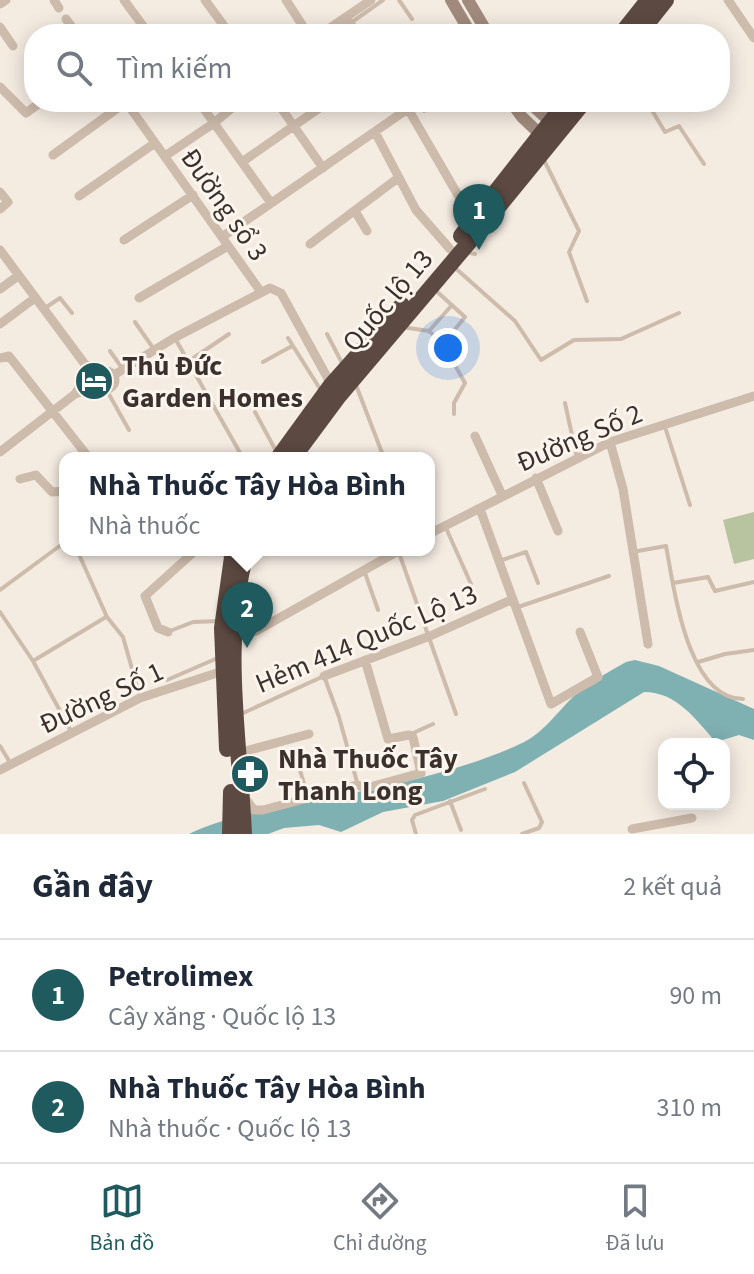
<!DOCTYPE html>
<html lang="vi">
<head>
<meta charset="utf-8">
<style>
  :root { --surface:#fff; --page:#f2f2f3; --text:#1f2937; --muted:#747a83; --line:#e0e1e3; --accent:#1f5a5e }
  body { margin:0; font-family:"Source Sans 3",sans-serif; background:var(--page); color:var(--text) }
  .controls { position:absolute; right:24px; bottom:24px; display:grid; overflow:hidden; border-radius:16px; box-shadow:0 4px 20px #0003 }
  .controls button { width:72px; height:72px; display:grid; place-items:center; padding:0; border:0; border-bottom:2px solid var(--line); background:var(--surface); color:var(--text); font:40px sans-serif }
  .you { position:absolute; left:448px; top:348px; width:28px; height:28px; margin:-20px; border:6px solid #fff; border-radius:50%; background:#1a73e8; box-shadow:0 0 0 12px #1a73e833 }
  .badge { display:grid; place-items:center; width:52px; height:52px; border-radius:50%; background:var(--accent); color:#fff; font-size:26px; font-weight:700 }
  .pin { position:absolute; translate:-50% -66px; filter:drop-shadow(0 2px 4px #0008) }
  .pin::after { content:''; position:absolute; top:42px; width:28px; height:24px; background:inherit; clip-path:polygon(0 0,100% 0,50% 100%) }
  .popup { position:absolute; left:59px; top:452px; width:376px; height:104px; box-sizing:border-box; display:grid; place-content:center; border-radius:16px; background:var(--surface); filter:drop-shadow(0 2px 6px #0005); font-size:26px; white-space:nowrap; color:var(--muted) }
  .popup b { font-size:30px; color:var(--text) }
  .popup::after { content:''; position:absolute; left:50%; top:100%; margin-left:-16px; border:16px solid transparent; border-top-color:var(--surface) }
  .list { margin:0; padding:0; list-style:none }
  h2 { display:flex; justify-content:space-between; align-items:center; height:104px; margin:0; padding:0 32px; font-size:34px }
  h2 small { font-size:26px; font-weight:400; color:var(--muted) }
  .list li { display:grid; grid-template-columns:52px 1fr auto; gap:24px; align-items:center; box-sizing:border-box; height:112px; padding:0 32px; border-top:2px solid var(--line) }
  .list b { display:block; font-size:30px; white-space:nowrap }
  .list p { margin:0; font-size:26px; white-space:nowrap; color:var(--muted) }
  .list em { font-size:26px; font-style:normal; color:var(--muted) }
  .icon { flex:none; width:44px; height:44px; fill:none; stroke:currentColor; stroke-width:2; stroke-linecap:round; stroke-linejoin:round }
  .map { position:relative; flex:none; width:754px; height:834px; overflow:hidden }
  .search { position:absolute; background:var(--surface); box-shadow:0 4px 20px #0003; left:24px; right:24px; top:24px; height:88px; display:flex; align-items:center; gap:20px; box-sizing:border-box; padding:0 28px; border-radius:32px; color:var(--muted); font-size:30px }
  .sheet { height:328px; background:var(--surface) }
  nav { display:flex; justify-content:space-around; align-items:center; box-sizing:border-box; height:112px; border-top:2px solid var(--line); background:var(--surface); font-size:22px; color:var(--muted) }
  nav a { display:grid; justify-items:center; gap:4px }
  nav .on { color:var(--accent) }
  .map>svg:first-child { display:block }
  .green { fill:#b8c4a0 }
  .water { fill:#7fb0b2 }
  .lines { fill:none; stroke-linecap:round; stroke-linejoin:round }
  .lane { stroke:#cdbbac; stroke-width:4 }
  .street { stroke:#cdbbac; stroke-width:9 }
  .secondary { stroke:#a18a7d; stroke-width:12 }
  .highway { stroke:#5c4a42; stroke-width:16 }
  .labels { text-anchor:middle; stroke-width:6; stroke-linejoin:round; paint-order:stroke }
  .street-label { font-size:28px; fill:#3b302b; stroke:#fbf5ee }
  .poi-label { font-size:28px; font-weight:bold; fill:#3b302b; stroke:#fbf5ee; text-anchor:start }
</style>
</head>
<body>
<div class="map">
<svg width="754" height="834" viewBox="0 0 754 834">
  <rect width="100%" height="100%" fill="#f4ebe1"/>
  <path class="green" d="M754,512V559L734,564L723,520Z"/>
  <path class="water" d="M635,660L659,666L754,709V740L739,735L716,742C695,719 677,692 644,692L515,772L443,801L383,812L341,832L319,825L284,828L268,834H189C235,813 288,805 337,796C396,785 466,769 520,744C543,734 557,712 575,695C589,682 609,672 626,662Z"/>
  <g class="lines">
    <path class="lane" d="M399,0L412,19
      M352,22L383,0
      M647,102L665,132L679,126L704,164
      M424,111L440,102
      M544,160L579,231L569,252L587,301
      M465,252L475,254
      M453,266L515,321L541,360L574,340L621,339L679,313
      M433,288L465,317L443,344L465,383L454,403V414
      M45,308L60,298L72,313
      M135,322L153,348
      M402,327L429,331L452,305
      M429,331L443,344
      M327,334L342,363
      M288,338L322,392
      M176,340L243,458
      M110,351L122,368
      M189,361L229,334
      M263,362L292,346
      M356,385L384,458
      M106,389L129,430
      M565,403L577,458
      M255,412L276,451
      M665,427L690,505
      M446,528L471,584
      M77,550L107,617L123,637L140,697
      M632,552L666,546C674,587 687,699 743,699
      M399,553L456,714
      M502,560L526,552L538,583
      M365,573L378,610
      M673,583L708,577L715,591L754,582
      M0,590L65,542
      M518,607L609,576
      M0,612L33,661L72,733
      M170,631L193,622L220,621
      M33,661L106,617
      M698,662L725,654L754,650
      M167,680L220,657
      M241,714L324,676L339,717L357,782
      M411,734L433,724
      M0,746L11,764
      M299,767L308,797
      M450,801L461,830
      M416,834L412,820L415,815L485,789
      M522,834L539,828L542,822L524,783"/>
    <path class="street" d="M54,0L59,8
      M124,0L149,34
      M205,0L230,34
      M286,0L308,34
      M728,0L754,38
      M0,4L6,0
      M66,19L77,34
      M0,27L13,46
      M321,34L371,0
      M335,34L350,23L357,34
      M0,87L26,113L41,102
      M199,102L271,203
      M277,102L323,168
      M404,102L473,221
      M375,132L416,210L450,249
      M53,155L126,102L261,292
      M165,156L214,123L239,102
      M242,162L328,102
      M0,192L8,202L0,209
      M79,196L155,143
      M355,211L367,231
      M222,237L409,108
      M124,240L193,195
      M310,244L398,178
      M0,250L84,363L98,375
      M0,289L18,276
      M139,298L228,246
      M0,324L35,298
      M0,358L9,356L89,458
      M97 380a9 9 0 1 1 18 0a9 9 0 1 1-18 0Z
      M114,375L174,338L270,288L281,293L332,386
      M75,394L100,387
      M475,436L502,495
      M610,442L623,489L648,644
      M0,452L75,394L84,380L97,377
      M536,478L558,531
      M20,479L36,475L52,492L65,491
      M480,509L551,704L598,677L580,632
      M429,534L610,442L754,396
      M217,550L231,555
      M168,632L158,628L145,596L196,550
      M235,634L256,631L400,550
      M324,676L430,636L513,599
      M238,753L309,734
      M0,770L140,698L223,671
      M245,798L254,810H263L357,785L366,788L421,773L413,737L409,735L388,739L365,660
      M632,829L692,818"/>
    <path class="secondary" d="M451,0L471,34
      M468,0L488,34
      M511,102L522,117L544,138
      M529,102L555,126"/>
    <path class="highway" d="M621,34L648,0
      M639,34L666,0
      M461,236L566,102
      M278,458L331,385L402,305
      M293,458L339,396L482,227L584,102
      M227,749L222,628L233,550
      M230,834L231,792
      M244,834C240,741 221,642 247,550"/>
  </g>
  <defs>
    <symbol id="hotel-disc" viewBox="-11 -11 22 22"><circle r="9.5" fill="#1f5a5e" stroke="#fbf5ee"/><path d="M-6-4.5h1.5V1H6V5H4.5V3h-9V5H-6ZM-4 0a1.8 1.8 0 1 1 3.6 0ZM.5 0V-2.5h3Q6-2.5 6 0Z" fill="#fff"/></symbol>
    <symbol id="pharmacy-disc" viewBox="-11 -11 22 22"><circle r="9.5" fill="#1f5a5e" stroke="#fbf5ee"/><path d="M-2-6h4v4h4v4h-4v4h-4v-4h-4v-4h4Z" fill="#fff"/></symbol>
  </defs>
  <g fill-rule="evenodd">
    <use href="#hotel-disc" x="72" y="359" width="44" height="44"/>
    <use href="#pharmacy-disc" x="228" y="752" width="44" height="44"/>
  </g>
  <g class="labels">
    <g class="street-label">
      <text transform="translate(225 204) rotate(55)" y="10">Đường sổ 3</text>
      <text transform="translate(387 300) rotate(-50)" y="10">Quốc lộ 13</text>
      <text transform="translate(579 437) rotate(-23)" y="10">Đường Số 2</text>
      <text transform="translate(366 638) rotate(-23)" y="10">Hẻm 414 Quốc Lộ 13</text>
      <text transform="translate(101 697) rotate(-25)" y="10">Đường Số 1</text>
    </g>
    <g class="poi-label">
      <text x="122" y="375">Thủ Đức<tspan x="122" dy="32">Garden Homes</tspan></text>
      <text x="278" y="768">Nhà Thuốc Tây<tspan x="278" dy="32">Thanh Long</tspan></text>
    </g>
  </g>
</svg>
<div class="controls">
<button><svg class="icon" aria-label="locate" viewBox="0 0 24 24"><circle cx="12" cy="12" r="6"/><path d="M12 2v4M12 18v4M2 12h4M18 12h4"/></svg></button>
</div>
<div class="you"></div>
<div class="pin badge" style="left:479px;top:250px">1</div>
<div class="pin badge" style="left:247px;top:648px">2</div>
<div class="popup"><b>Nhà Thuốc Tây Hòa Bình</b>Nhà thuốc</div>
<div class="search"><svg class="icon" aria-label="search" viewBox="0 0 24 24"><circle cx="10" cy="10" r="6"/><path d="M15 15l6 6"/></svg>Tìm kiếm</div>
</div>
<section class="sheet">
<h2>Gần đây<small>2 kết quả</small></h2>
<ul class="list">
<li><span class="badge">1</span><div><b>Petrolimex</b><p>Cây xăng · Quốc lộ 13</p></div><em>90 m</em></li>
<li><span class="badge">2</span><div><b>Nhà Thuốc Tây Hòa Bình</b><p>Nhà thuốc · Quốc lộ 13</p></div><em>310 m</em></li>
</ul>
</section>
<nav>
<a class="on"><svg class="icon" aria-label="map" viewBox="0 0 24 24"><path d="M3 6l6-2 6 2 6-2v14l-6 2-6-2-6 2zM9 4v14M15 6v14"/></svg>Bản đồ</a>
<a><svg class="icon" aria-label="directions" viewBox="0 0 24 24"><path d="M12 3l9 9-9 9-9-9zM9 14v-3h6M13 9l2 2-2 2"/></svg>Chỉ đường</a>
<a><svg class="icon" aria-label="saved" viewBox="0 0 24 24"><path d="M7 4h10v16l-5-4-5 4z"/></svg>Đã lưu</a>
</nav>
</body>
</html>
